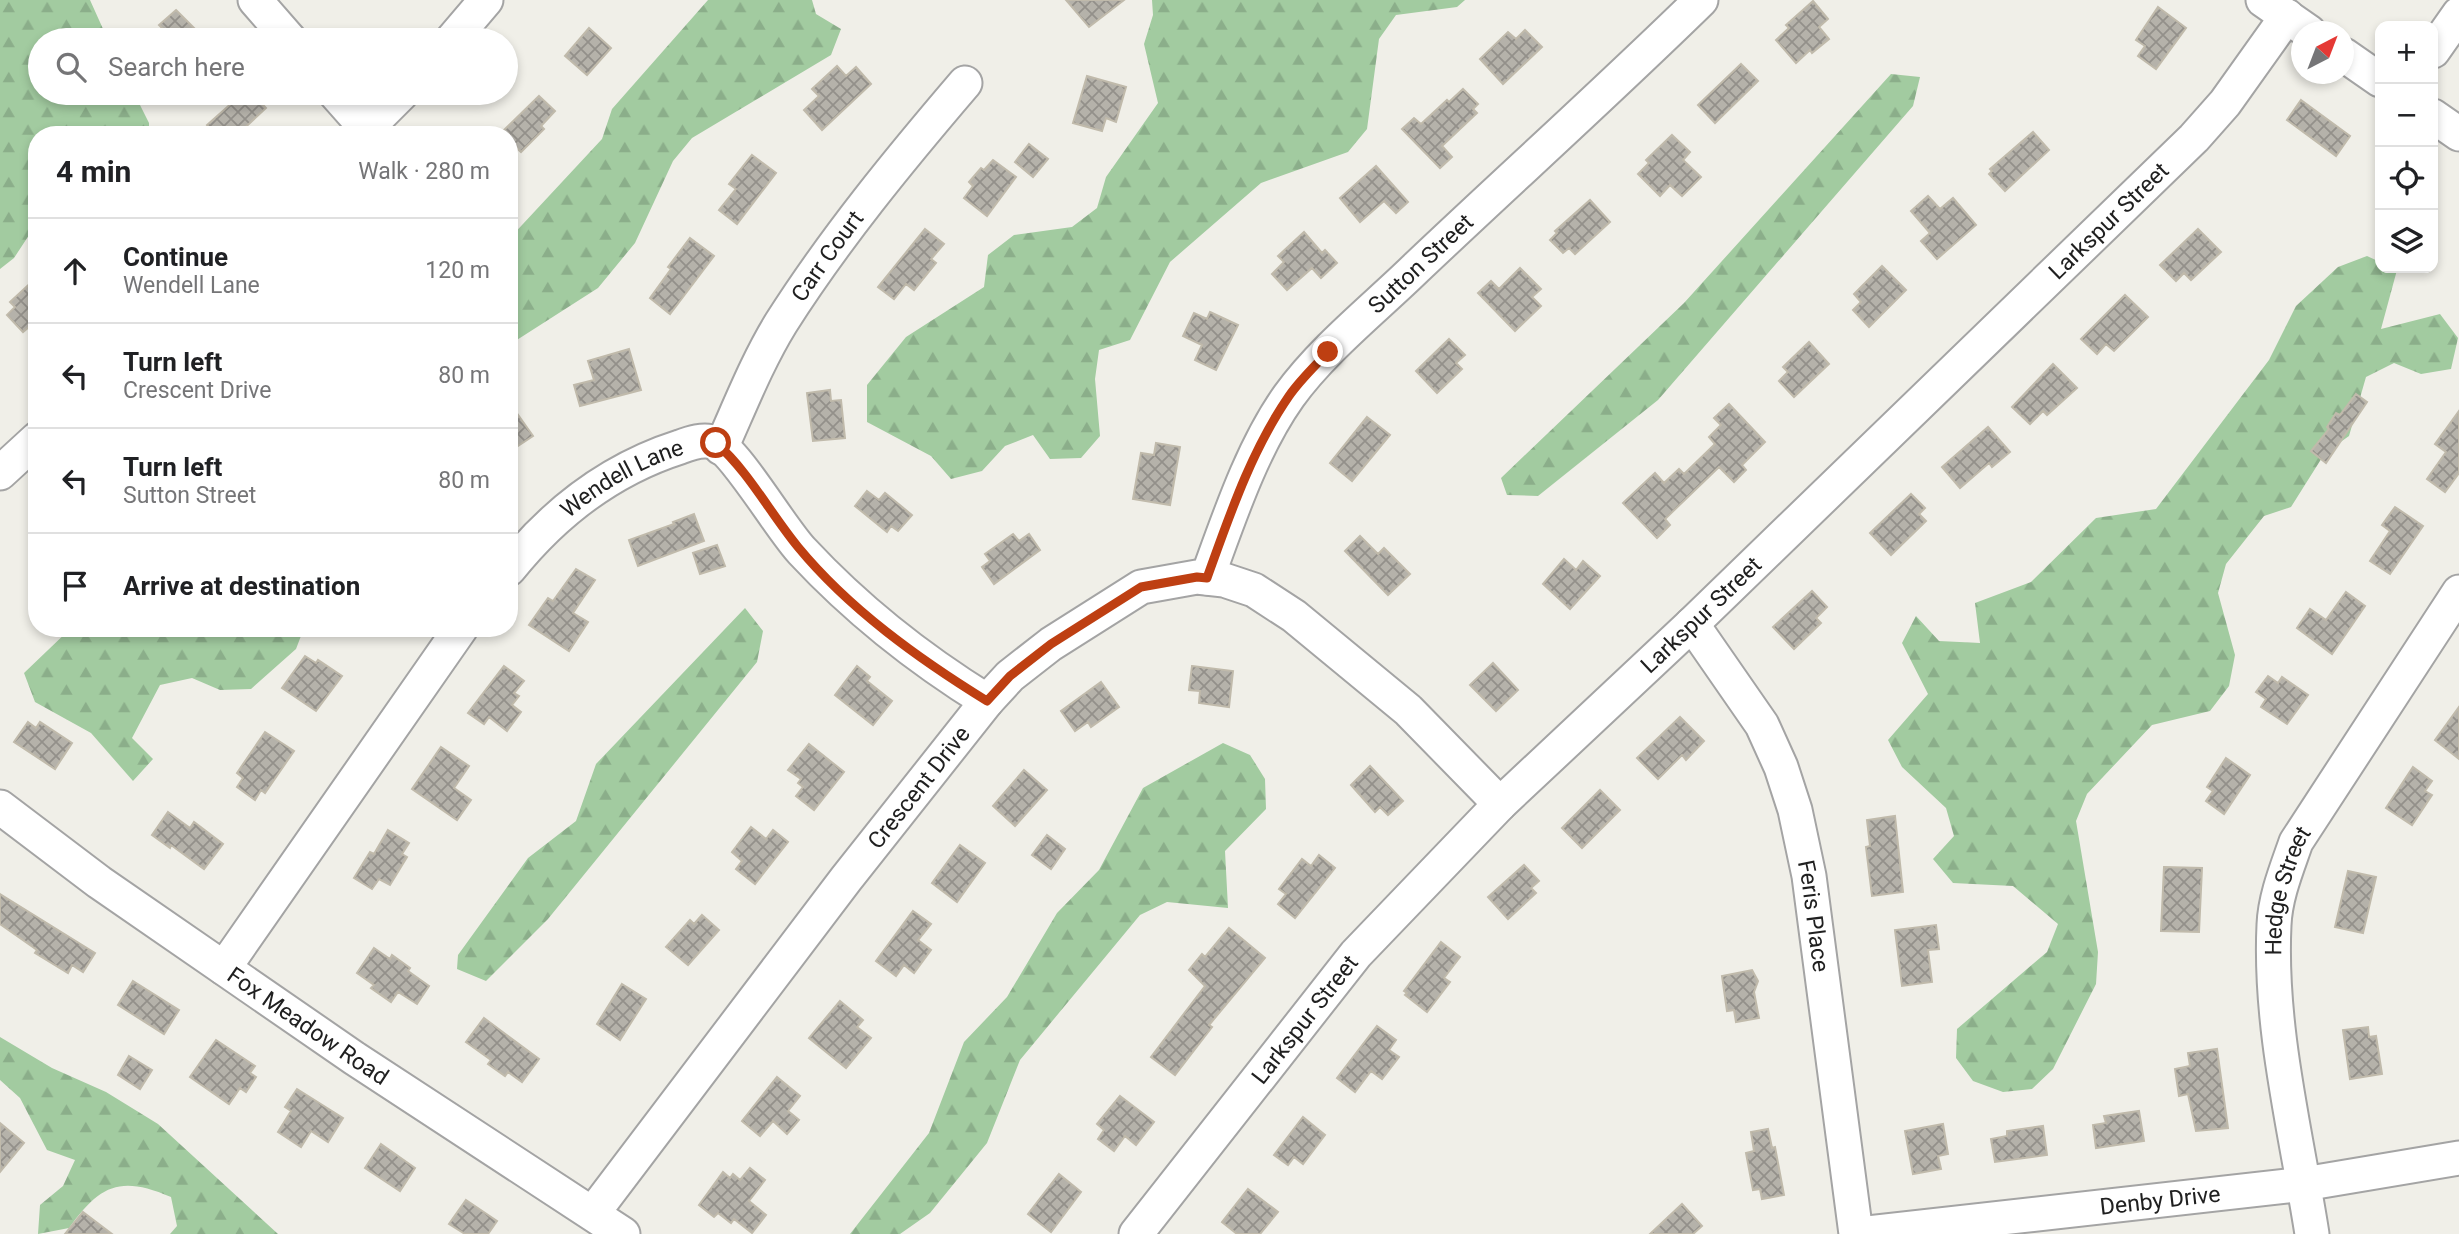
<!DOCTYPE html>
<html lang="en">
<head>
<meta charset="utf-8">
<style>
  :root { --surface:#fff; --page:#f2f2f2; --text:#202124; --muted:#757577; --line:#e0e0e0 }
  body { margin:0; font-family:Roboto,sans-serif; background:var(--page); color:var(--text) }
  .controls { position:absolute; right:21px; top:21px; display:grid; overflow:hidden; border-radius:14px; box-shadow:0 4px 10px #0003 }
  .controls button { width:63px; height:63px; display:grid; place-items:center; padding:0; border:0; border-bottom:2px solid var(--line); background:var(--surface); color:var(--text); font:35px sans-serif }
  .compass { position:absolute; left:2291px; top:21px; width:63px; height:63px; border-radius:50%; background:var(--surface); box-shadow:0 4px 10px #0003; rotate:42deg }
  .stop { position:absolute; width:21px; height:21px; margin:-16px; border:5px solid #be3f12; border-radius:50%; background:#fff }
  .stop.end { background:#be3f12; border-color:#fff; box-shadow:0 2px 7px #0008 }
  .list { margin:0; padding:0; list-style:none }
  h2 { display:flex; justify-content:space-between; align-items:center; height:91px; margin:0; padding:0 28px; font-size:30px }
  h2 small { font-size:23px; font-weight:400; color:var(--muted) }
  .list li { display:grid; grid-template-columns:46px 1fr auto; gap:21px; align-items:center; box-sizing:border-box; height:105px; padding:0 28px; border-top:2px solid var(--line) }
  .list b { display:block; font-size:26px; white-space:nowrap }
  .list p { margin:0; font-size:23px; white-space:nowrap; color:var(--muted) }
  .list em { font-size:23px; font-style:normal; color:var(--muted) }
  .icon { flex:none; width:38px; height:38px; fill:none; stroke:currentColor; stroke-width:2; stroke-linecap:round; stroke-linejoin:round }
  .map { position:relative; flex:none; width:2459px; height:1234px; overflow:hidden }
  .search { position:absolute; background:var(--surface); box-shadow:0 4px 10px #0003; left:28px; top:28px; width:490px; height:77px; display:flex; align-items:center; gap:18px; box-sizing:border-box; padding:0 24px; border-radius:38px; color:var(--muted); font-size:26px }
  .panel { position:absolute; background:var(--surface); box-shadow:0 4px 10px #0003; left:28px; top:126px; width:490px; height:511px; border-radius:28px }
  .map>svg:first-child { display:block }
  .forest { fill:url(#forest-firs) }
  .building { fill:url(#building-cross-hatch); stroke:#c0baab; stroke-width:2 }
  .lines { fill:none; stroke-linecap:round; stroke-linejoin:round }
  .minor-casing { stroke:#a4a4a4; stroke-width:37 }
  .minor { stroke:#fff; stroke-width:33 }
  .route { stroke:#be3f12; stroke-width:9 }
  .labels { text-anchor:middle; stroke-width:5; stroke-linejoin:round; paint-order:stroke }
  .street-label { font-size:23px; fill:#202020; stroke:#fff }
</style>
</head>
<body>
<div class="map">
<svg width="2459" height="1234" viewBox="0 0 2459 1234">
  <defs>
    <pattern id="forest-firs" width="22" height="20" patternUnits="userSpaceOnUse" patternTransform="scale(1.75)"><rect width="22" height="20" fill="#a2cba0"/><path d="M5 1l3.5 6h-7zM16 11l3.5 6h-7z" fill="#8bae8a"/></pattern>
    <pattern id="building-cross-hatch" width="8" height="8" patternUnits="userSpaceOnUse" patternTransform="scale(1.75)"><rect width="8" height="8" fill="#b5b2aa"/><path d="M0 0l8 8M0 8l8-8" fill="none" stroke="#93908a"/></pattern>
  </defs>
  <rect width="100%" height="100%" fill="#f0efe8"/>
  <path class="forest" d="M0,0H90L108,40H40V93H134L149,123V135H37V223L14,258L0,269Z
    M708,0H812L816,14L841,29L831,55L692,138L673,161L635,243L598,288L509,345V239L602,139L612,109Z
    M1152,0H1465L1457,7L1396,15L1379,39L1367,129L1348,152L1261,183L1170,262L1130,340L1099,350L1095,379L1100,436L1081,458L1050,459L1033,435L1005,446L982,471L951,479L931,456L867,422V385L906,337L984,287L988,255L1014,235L1072,227L1097,208L1106,177L1158,103L1144,44L1153,15Z
    M1891,74L1920,77L1913,106L1658,400L1538,496L1507,495L1501,478L1684,303Z
    M2367,256L2380,262V268L2397,270L2381,329L2440,314L2458,338L2451,369L2421,374L2394,363L2366,377L2349,436L2325,453L2291,507L2264,516L2226,564L2218,593L2235,655L2229,686L2210,711L2152,725L2087,794L2076,821L2098,952L2096,984L2053,1069L2032,1089L2003,1092L1973,1081L1956,1058L1957,1029L2047,952L2058,924L2013,886L1953,883L1933,859L1954,836L1946,808L1902,767L1888,740L1928,694L1902,643L1916,616L1939,641L1980,643L1975,603L2031,582L2096,518L2156,509L2269,360L2296,306L2338,267Z
    M745,608L763,631L757,662L548,919L486,981L457,969L458,955L528,858L576,821L596,764Z
    M71,628H304L296,649L251,689L220,690L192,678L160,685L132,738L153,759L133,781L91,733L35,702L24,673Z
    M1223,743L1250,755L1265,779L1266,809L1225,851L1228,908L1167,902L1140,915L1020,1060L987,1143L930,1213L900,1234H850L929,1133L964,1042L1007,997L1057,913L1099,870L1143,788Z
    M0,1037L52,1068L106,1092L158,1124L278,1234H170L177,1226L171,1197C120,1175 100,1185 69,1228L38,1234L40,1205L63,1186L75,1160L47,1150L20,1098L0,1080Z"/>
  <path class="building" d="M1066,0H1124L1089,27Z
    M1813,1L1828,19L1819,27L1829,39L1812,53L1810,50L1796,63L1776,40L1789,28L1786,25Z
    M2158,7L2186,28L2156,69L2138,56L2145,46L2136,40Z
    M176,10L206,40H174L159,25Z
    M589,28L611,48L587,75L565,56Z
    M1525,30L1542,47L1503,84L1480,59L1508,32L1516,39Z
    M1741,64L1758,81L1715,123L1698,105Z
    M837,66L846,76L856,67L871,84L822,130L804,110L819,96L812,89Z
    M1087,76L1126,87L1116,122L1106,118L1102,131L1073,123Z
    M1463,89L1478,104L1473,109L1477,113L1442,146L1452,157L1440,168L1402,129L1414,118L1421,124L1447,100L1449,102Z
    M243,93H252L266,108L237,135H216L207,125Z
    M539,96L555,111L541,126L544,129L521,152L509,141V135L501,133Z
    M2301,100L2350,136L2336,156L2287,120Z
    M2033,132L2049,150L2005,191L1989,174L1992,171L1990,169Z
    M1672,135L1690,152L1683,160L1701,177L1682,196L1670,185L1660,196L1638,174L1649,163L1646,160Z
    M1029,144L1048,159L1033,177L1015,162Z
    M752,155L776,173L737,224L719,210L736,189L729,184Z
    M993,160L1016,177L987,216L964,198L973,186L969,182L981,168L984,170Z
    M1376,166L1408,202L1396,213L1384,201L1360,222L1340,198Z
    M1928,196L1940,209L1953,198L1976,225L1937,259L1921,241L1930,233L1911,211Z
    M1590,200L1610,222L1575,254L1569,248L1563,253L1550,240L1557,233L1555,231Z
    M925,229L944,244L931,259L936,263L914,290L906,284L894,299L878,287Z
    M2198,229L2221,252L2191,280L2184,273L2176,281L2160,265Z
    M1304,232L1322,253L1325,250L1337,263L1321,278L1312,268L1287,290L1272,274L1284,262L1278,256Z
    M690,238L714,256L670,314L650,298L671,269L668,267Z
    M1882,266L1906,290L1869,327L1853,310L1861,302L1854,294Z
    M1520,268L1541,289L1532,297L1541,306L1515,331L1478,293L1491,281L1499,289Z
    M37,277V320L23,332L7,315L15,307L10,302Z
    M2125,295L2148,317L2114,351L2106,344L2097,354L2081,339Z
    M1210,312L1238,325L1216,370L1195,360L1202,345L1183,336L1194,313L1207,319Z
    M1449,339L1465,355L1456,363L1462,369L1437,393L1416,371Z
    M1809,342L1829,364L1794,397L1779,381L1788,372L1783,367Z
    M629,349L641,390L580,406L574,385L594,380L588,361Z
    M2053,364L2077,388L2047,415L2043,411L2030,424L2012,407Z
    M830,390L831,401L841,400L845,438L813,441L807,393Z
    M2356,394L2367,402L2326,463L2311,451L2329,429L2327,427L2336,413L2340,415Z
    M509,402L533,436L509,452Z
    M1729,404L1765,442L1742,465L1746,470L1734,482L1719,467L1665,519L1670,525L1657,538L1623,503L1655,473L1664,483L1679,469L1684,474L1715,444L1709,437L1721,425L1714,418Z
    M2459,411V473L2445,492L2427,479L2446,452L2435,444Z
    M1367,417L1390,435L1352,481L1330,463Z
    M1988,427L2010,452L1992,467L1989,463L1960,488L1942,467Z
    M1156,443L1180,447L1170,505L1133,499L1141,453L1154,455Z
    M867,491L879,500L885,493L912,515L898,531L891,526L887,532L855,506Z
    M1911,494L1925,508L1919,514L1926,521L1891,555L1870,533Z
    M2395,507L2423,526L2390,574L2370,561L2390,531L2382,525Z
    M694,514L704,541L638,566L629,540L674,524L673,522Z
    M1013,534L1019,541L1029,534L1040,550L994,584L982,567L990,561L985,554Z
    M1360,536L1378,554L1384,548L1410,574L1388,595L1345,551Z
    M717,545L725,566L700,574L693,553Z
    M1564,559L1576,570L1583,561L1600,576L1570,609L1543,584Z
    M576,569L595,580L573,613L588,622L569,651L529,625L548,598L553,601Z
    M1812,591L1827,607L1816,618L1821,623L1794,649L1773,627Z
    M2346,592L2365,606L2332,654L2297,628L2310,609L2326,620Z
    M305,656L316,663L318,660L342,676L316,711L282,688Z
    M1493,663L1518,690L1496,711L1470,685Z
    M504,666L524,681L514,693L519,696L512,705L521,712L507,731L489,717L484,724L468,713Z
    M857,666L870,677L867,681L892,701L873,725L835,695Z
    M1192,666L1233,671L1229,707L1199,703L1200,691L1189,690Z
    M2268,676L2278,683L2282,677L2308,695L2287,724L2261,707L2266,699L2256,692Z
    M1101,682L1119,707L1091,727L1088,722L1075,731L1061,711Z
    M2459,707V759L2435,740Z
    M1680,717L1704,741L1686,760L1682,755L1658,779L1637,758Z
    M28,722L36,728L40,722L72,743L55,769L14,742Z
    M265,732L294,751L265,793L261,790L255,800L237,787L243,778L237,773Z
    M809,744L844,772L814,810L796,796L803,787L798,783L801,779L788,770Z
    M441,747L469,766L454,788L471,800L457,820L412,789Z
    M2226,758L2250,775L2224,814L2206,801L2213,791L2207,787Z
    M1370,766L1403,801L1388,815L1380,807L1375,812L1351,785Z
    M2413,767L2432,781L2425,791L2432,795L2412,825L2386,808Z
    M1024,770L1047,790L1015,826L993,806Z
    M1600,790L1620,810L1582,848L1562,828Z
    M168,812L190,828L194,822L223,844L204,869L171,845L170,848L152,835Z
    M1895,816L1903,892L1872,896L1866,847L1870,846L1867,820Z
    M751,827L766,839L773,830L788,842L755,884L736,869L742,861L732,852Z
    M388,830L409,843L402,854L407,857L390,885L379,879L372,889L354,878L370,852L374,854Z
    M1047,835L1065,849L1051,869L1032,855Z
    M960,845L985,863L957,902L932,883Z
    M1319,855L1335,868L1295,918L1278,904L1286,894L1279,889L1302,859L1311,866Z
    M1524,865L1539,881L1531,888L1536,893L1508,919L1488,897Z
    M2164,867L2202,868L2199,932L2161,931Z
    M2348,871L2376,877L2363,933L2335,927Z
    M0,894L95,953L83,972L72,965L68,973L35,953L37,950L0,924Z
    M913,911L931,924L918,940L931,950L914,973L904,965L896,976L876,961Z
    M702,915L719,930L688,965L666,947L690,920L694,924Z
    M1936,925L1939,949L1928,950L1932,982L1902,986L1895,930Z
    M1229,928L1265,958L1209,1025L1212,1027L1175,1075L1151,1057L1205,986L1189,970L1202,954L1205,957Z
    M1441,942L1460,957L1444,978L1450,982L1427,1012L1405,995L1407,993L1404,991Z
    M374,948L390,959L392,955L410,968L408,971L429,986L417,1004L398,992L391,1002L371,988L374,985L357,973Z
    M1752,970L1758,981L1754,992L1759,1018L1736,1022L1734,1010L1727,1011L1722,976Z
    M133,981L179,1010L164,1034L118,1005Z
    M622,984L646,999L620,1040L597,1024Z
    M840,1001L863,1020L857,1027L871,1038L846,1068L809,1038Z
    M484,1018L539,1059L522,1082L508,1072L505,1076L488,1064L491,1060L466,1042Z
    M1377,1026L1396,1040L1389,1050L1399,1057L1382,1079L1371,1071L1355,1092L1337,1078Z
    M2368,1027L2369,1037L2376,1036L2382,1074L2350,1079L2343,1030Z
    M216,1040L255,1066L250,1073L256,1077L246,1092L240,1088L229,1104L190,1077Z
    M2217,1049L2228,1128L2196,1131L2188,1094L2179,1096L2175,1069L2190,1066L2188,1053Z
    M129,1056L152,1070L140,1089L118,1075Z
    M777,1077L800,1096L788,1111L799,1120L787,1134L773,1121L760,1136L742,1121Z
    M297,1089L343,1118L328,1142L311,1131L301,1147L278,1132L291,1111L285,1107Z
    M1120,1096L1154,1122L1136,1145L1125,1136L1114,1151L1098,1139L1104,1130L1097,1124Z
    M2139,1111L2144,1141L2096,1148L2093,1125L2106,1123L2104,1116Z
    M1303,1117L1325,1135L1303,1164L1294,1157L1288,1165L1274,1155Z
    M0,1123L24,1143L0,1172Z
    M1943,1124L1948,1154L1938,1156L1941,1169L1913,1174L1905,1131Z
    M2043,1126L2047,1155L1995,1162L1991,1139L2007,1136V1131Z
    M1768,1129L1772,1148L1775,1147L1784,1195L1762,1199L1760,1189L1753,1190L1746,1153L1754,1151L1751,1132Z
    M381,1144L415,1168L400,1191L365,1168Z
    M750,1168L765,1180L749,1201L766,1215L752,1233L734,1219L731,1223L718,1213L714,1217L699,1205L723,1172L730,1178L733,1174L740,1180Z
    M1059,1174L1081,1192L1051,1232L1028,1214Z
    M1248,1189L1278,1212L1260,1234H1237L1222,1222Z
    M466,1200L497,1221L488,1234H465L449,1224Z
    M1682,1204L1702,1226L1693,1234H1650Z
    M83,1212L112,1234H65Z"/>
  <g class="lines">
    <defs>
      <g id="minor">
        <path d="M255,0L290,40"/>
        <path d="M2263,0L2309,32"/>
        <path d="M452,40L486,0"/>
        <path d="M2433,51L2459,14"/>
        <path d="M2344,55L2380,80"/>
        <path d="M335,93L366,128"/>
        <path d="M2433,116L2459,134"/>
        <path d="M360,135L402,93"/>
        <path id="s1" d="M721,448C740,406 757,362 781,323C835,238 900,159 965,83"/>
        <path d="M0,473L37,439"/>
        <path id="s2" d="M509,569C554,513 611,469 680,447C690,443 704,438 716,443C737,453 781,529 802,551C856,609 919,659 987,701"/>
        <path id="s3" d="M1207,578C1229,518 1252,448 1289,396C1323,349 1375,308 1416,268C1511,178 1608,91 1701,0"/>
        <path id="s4" d="M1692,624L1762,725L1781,767L1795,810L1809,876L1856,1234"/>
        <path id="s5" d="M0,807L99,882L354,1058L623,1234"/>
        <path d="M224,968L461,628"/>
        <path id="s6" d="M593,1213L846,879L987,701L1010,676L1051,644L1141,587L1197,577L1224,580L1254,590L1294,616L1408,710L1500,804"/>
        <path id="s7" d="M1136,1234L1356,954L1500,804L1692,624L2194,138L2225,103L2287,16"/>
        <path id="s8" d="M1859,1234L2304,1184L2459,1158"/>
        <path id="s9" d="M2312,1234C2296,1132 2269,1028 2274,925C2275,897 2287,868 2296,842L2459,592"/>
      </g>
    </defs>
    <use href="#minor" class="minor-casing"/>
    <use href="#minor" class="minor"/>
  </g>
  <g class="lines">
    <path class="route" d="M716,443C749,472 770,513 798,547C849,609 919,659 987,701L1010,676L1051,644L1141,587L1197,577L1207,578C1229,517 1251,451 1289,396C1300,380 1315,366 1328,352"/>
  </g>
  <g class="labels">
    <g class="street-label">
      <text dy="8" stroke="none"><textPath href="#s7" startOffset="1407">Larkspur Street</textPath></text>
      <text dy="8" stroke="none"><textPath href="#s1" startOffset="220">Carr Court</textPath></text>
      <text dy="8" stroke="none"><textPath href="#s3" startOffset="387">Sutton Street</textPath></text>
      <text dy="8" stroke="none"><textPath href="#s2" startOffset="147">Wendell Lane</textPath></text>
      <text dy="8" stroke="none"><textPath href="#s7" startOffset="840">Larkspur Street</textPath></text>
      <text dy="8" stroke="none"><textPath href="#s6" startOffset="536">Crescent Drive</textPath></text>
      <text dy="8" stroke="none"><textPath href="#s9" startOffset="348">Hedge Street</textPath></text>
      <text dy="8" stroke="none"><textPath href="#s4" startOffset="322">Feris Place</textPath></text>
      <text dy="8" stroke="none"><textPath href="#s7" startOffset="273">Larkspur Street</textPath></text>
      <text dy="8" stroke="none"><textPath href="#s5" startOffset="378">Fox Meadow Road</textPath></text>
      <text dy="8" stroke="none"><textPath href="#s8" startOffset="303">Denby Drive</textPath></text>
    </g>
  </g>
</svg>
<div class="controls">
<button>+</button>
<button>−</button>
<button><svg class="icon" aria-label="locate" viewBox="0 0 24 24"><circle cx="12" cy="12" r="6"/><path d="M12 2v4M12 18v4M2 12h4M18 12h4"/></svg></button>
<button><svg class="icon" aria-label="layers" viewBox="0 0 24 24"><path d="M12 4l9 5-9 5-9-5zM3 14l9 5 9-5"/></svg></button>
</div>
<svg class="compass" viewBox="-18 -18 36 36"><path d="M0-13l5 13h-10z" fill="#e53935"/><path d="M0 13l5-13h-10z" fill="#757577"/></svg>
<div class="stop" style="left:716px;top:443px"></div>
<div class="stop end" style="left:1328px;top:352px"></div>
<div class="search"><svg class="icon" aria-label="search" viewBox="0 0 24 24"><circle cx="10" cy="10" r="6"/><path d="M15 15l6 6"/></svg>Search here</div>
<section class="panel">
<h2>4 min<small>Walk · 280 m</small></h2>
<ul class="list">
<li><svg class="icon" aria-label="ahead" viewBox="0 0 24 24"><path d="M12 20V5M6 11l6-6 6 6"/></svg><div><b>Continue</b><p>Wendell Lane</p></div><em>120 m</em></li>
<li><svg class="icon" aria-label="left" viewBox="0 0 24 24"><path d="M17 20v-9H6M10 6l-5 5 5 5"/></svg><div><b>Turn left</b><p>Crescent Drive</p></div><em>80 m</em></li>
<li><svg class="icon" aria-label="left" viewBox="0 0 24 24"><path d="M17 20v-9H6M10 6l-5 5 5 5"/></svg><div><b>Turn left</b><p>Sutton Street</p></div><em>80 m</em></li>
<li><svg class="icon" aria-label="arrive" viewBox="0 0 24 24"><path d="M6 21V4h12l-3 4 3 4H6"/></svg><div><b>Arrive at destination</b></div></li>
</ul>
</section>
</div>
</body>
</html>
